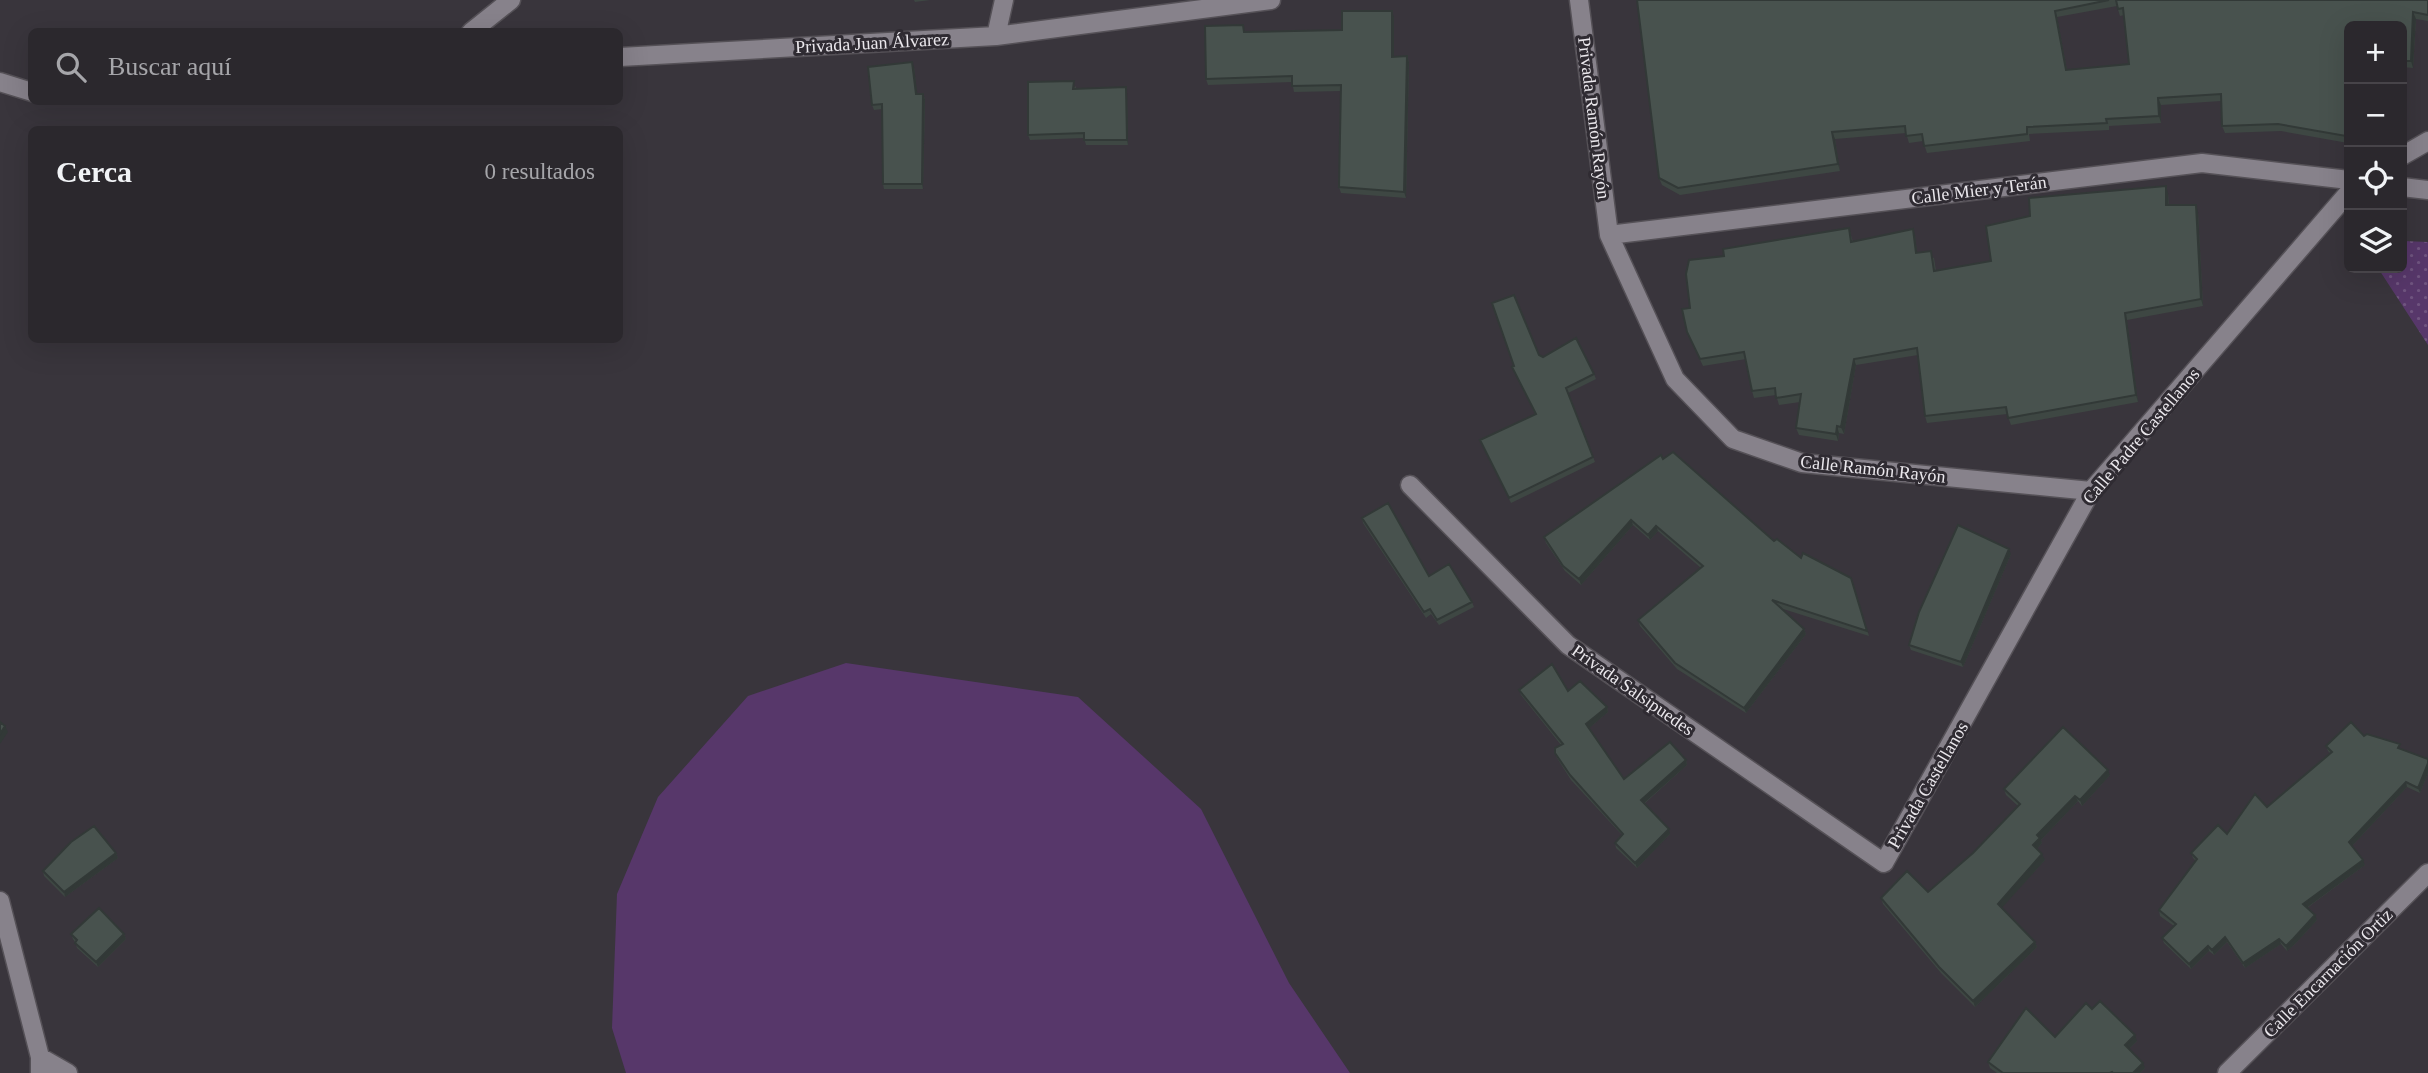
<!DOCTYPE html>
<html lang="es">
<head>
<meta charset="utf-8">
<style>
  :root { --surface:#2b282d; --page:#333035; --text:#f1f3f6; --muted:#a6a6aa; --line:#474449 }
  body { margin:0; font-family:"Times New Roman",serif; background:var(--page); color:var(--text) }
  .controls { position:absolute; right:21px; top:21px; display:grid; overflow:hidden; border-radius:10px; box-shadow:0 7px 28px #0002 }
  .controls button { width:63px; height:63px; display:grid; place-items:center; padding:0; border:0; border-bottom:2px solid var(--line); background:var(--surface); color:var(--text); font:35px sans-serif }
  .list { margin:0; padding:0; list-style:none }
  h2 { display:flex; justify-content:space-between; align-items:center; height:91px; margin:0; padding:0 28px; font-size:30px }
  h2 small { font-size:23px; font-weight:400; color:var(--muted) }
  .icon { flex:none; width:38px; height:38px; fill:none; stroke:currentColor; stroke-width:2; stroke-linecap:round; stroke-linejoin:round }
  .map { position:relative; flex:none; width:2428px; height:1073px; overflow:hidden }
  .search { position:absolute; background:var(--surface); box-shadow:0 7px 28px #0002; left:28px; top:28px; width:595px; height:77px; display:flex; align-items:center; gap:18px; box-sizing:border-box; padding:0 24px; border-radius:10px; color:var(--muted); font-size:26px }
  .panel { position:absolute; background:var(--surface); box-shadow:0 7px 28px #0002; left:28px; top:126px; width:595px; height:217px; border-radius:10px }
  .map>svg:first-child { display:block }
  .grass { fill:#57376a }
  .park { fill:url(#park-dots) }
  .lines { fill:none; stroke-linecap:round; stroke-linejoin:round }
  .minor-casing { stroke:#555157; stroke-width:21 }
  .minor { stroke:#87828b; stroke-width:18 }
  .wall { fill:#3e4743; fill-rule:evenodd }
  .shaded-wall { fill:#323937 }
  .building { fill:#48524e; stroke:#323937; stroke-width:2 }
  .labels { text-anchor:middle; stroke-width:6; stroke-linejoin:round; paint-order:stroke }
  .street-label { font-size:18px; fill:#eae7ec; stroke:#2f2b32 }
</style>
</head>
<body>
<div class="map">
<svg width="2428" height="1073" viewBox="0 0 2428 1073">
  <defs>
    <pattern id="park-dots" width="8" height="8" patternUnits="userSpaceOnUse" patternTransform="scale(1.75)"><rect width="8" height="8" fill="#57376a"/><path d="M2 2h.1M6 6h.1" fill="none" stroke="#6f547f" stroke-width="1.8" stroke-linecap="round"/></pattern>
  </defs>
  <rect width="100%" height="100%" fill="#39353c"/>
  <path class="grass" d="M846,663L1078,697L1201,809L1289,983L1350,1073H626L612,1028L617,894L658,797L748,696Z"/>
  <path class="park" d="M2403,241L2428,242V345L2378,268H2402Z"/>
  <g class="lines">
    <defs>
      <path id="minor" d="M1579,0L1609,235L1675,379L1733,439L1802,463L2091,491
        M471,32L511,0
        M996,36L1004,0
        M620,57L996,36L1271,0
        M0,82L32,92
        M2402,156L2428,141
        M2402,187L2428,190
        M1609,235L2202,163L2349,180
        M1410,485L1568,645L1884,863L2091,491L2349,192
        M0,901L40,1057V1073
        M40,1057L68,1073
        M2227,1073L2428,873"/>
    </defs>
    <use href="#minor" class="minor-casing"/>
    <use href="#minor" class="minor"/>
  </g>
  <path class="wall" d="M914,0H930L915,2Z
    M1637,0H2428V21L2416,19L2413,68L2402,67V26H2349V142L2348,143L2281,131L2225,133L2222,126L2221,101L2161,105V123L2109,126V130L2029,134L2030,141L1927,153L1923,141L1909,143L1906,133L1835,139L1840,171L1680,195L1662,185L1659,178ZM2117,6L2120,16L2124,15L2129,64L2067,70L2057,17Z
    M1394,17V57L1407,56L1409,62L1406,198L1341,193L1339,187L1341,91L1294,92L1292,82L1208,85L1206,79L1246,32L1342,30Z
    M914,67L917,94H923L925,99L923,189H884L883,184L882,109L874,110L872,105Z
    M1076,86V89L1126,87L1127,93L1128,145H1086L1084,138L1030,140L1028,135Z
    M2168,193L2169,205L2198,212L2203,306L2127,320L2138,402L2011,425L2007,414L1927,423L1925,416L1918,355L1856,365L1844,434L1839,433L1838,441L1799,435L1796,428L1800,402L1779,405L1776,395L1754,398L1752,391L1746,359L1703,366L1687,332L1690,308L1724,256L1849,228L1853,242L1915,235L1917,253L1934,258L1936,271L1991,261Z
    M1539,355L1594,374L1596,379L1568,393L1595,462L1511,503L1480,440L1535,414L1512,367Z
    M1663,459L1774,541L1801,558L1851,578L1869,636L1780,608L1804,629L1806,634L1746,713L1677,669L1640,626L1638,620L1701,568L1658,531L1650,540L1633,525L1581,585L1565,571L1546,543L1544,537Z
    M1362,518L1429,576L1472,602L1474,607L1439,625L1431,614L1426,618L1363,523Z
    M2011,554L1963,667L1911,650L1909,645Z
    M1519,690L1568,691L1607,707L1608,712L1589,728L1624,779L1686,760L1687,765L1644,804L1670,834L1637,868L1616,848L1615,843L1622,835L1571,780L1557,758L1555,753L1561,745L1521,695Z
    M2364,736L2428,759V773L2420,793L2407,787L2352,846L2365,865L2307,908L2317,920L2295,944L2287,951L2281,944L2245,968L2227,942L2214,955L2209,951L2191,969L2164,943L2162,938L2174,926L2160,916L2159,910L2196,861L2193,858L2191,853L2227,834L2267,807L2330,753L2328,751L2326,746Z
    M2110,775L2082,806L2078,801L2041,840L2042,843L2037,849L2045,860L2001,908L2035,942L2037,947L1975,1007L1941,973L1883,904L1881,898L1928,892L1973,853L2018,806L2006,795L2004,789Z
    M116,853L118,858L65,897L44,876L43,871Z
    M71,934H124L126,939L98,967L77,948L75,942L73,939Z
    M2092,1009L2137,1041L2129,1049L2145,1068L2140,1073H1997L1990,1068L1988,1062L2055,1037Z"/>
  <path class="shaded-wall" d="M1392,11L1394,17V62L1392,57Z
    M2055,11L2057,17L2068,77L2066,70Z
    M2413,12L2416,19L2413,68L2411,61Z
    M1407,56L1409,62L1406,198L1404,192Z
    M912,62L914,67L918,99L916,94Z
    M1126,87L1127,93L1128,145L1127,140Z
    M923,94L925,99L923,189L922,184Z
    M2158,98L2161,105V123L2159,116Z
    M1832,132L1835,139L1840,171L1838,164Z
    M2166,186L2168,193L2169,212L2166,205Z
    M2196,205L2198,212L2203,306L2201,299Z
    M1913,229L1915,235L1918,260L1916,253Z
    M2125,313L2127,320L2138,402L2136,395Z
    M1854,359L1856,365L1844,434L1841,427Z
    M1837,426L1839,433L1838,441L1836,434Z
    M1631,520L1633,525L1581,585L1579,579Z
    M1656,526L1658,531L1650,540L1648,535Z
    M2009,549L2011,554L1963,667L1961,662Z
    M1804,629L1806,634L1746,713L1744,708Z
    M1607,707L1608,712L1588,729L1586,724Z
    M5,726L8,732L0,744V734Z
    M1686,760L1687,765L1642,805L1641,800Z
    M2428,763V773L2420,793L2418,788Z
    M2108,770L2110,775L2082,806L2080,800Z
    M2406,782L2407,787L2351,847L2349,842Z
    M2075,796L2078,801L2041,840L2042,843L2035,851L2033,845L2037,835Z
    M1669,829L1670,834L1637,868L1635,863Z
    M116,853L118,858L65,897L64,892Z
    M2042,854L2045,860L2000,910L1998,904Z
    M2363,860L2365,865L2305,909L2303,904Z
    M2315,915L2317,920L2295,944L2287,951L2286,946Z
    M124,934L126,939L98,967L96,962Z
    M2225,937L2227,942L2214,955L2212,950Z
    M2279,939L2281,944L2245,968L2243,963Z
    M2035,942L2037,947L1975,1007L1973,1001Z
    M2208,946L2209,951L2191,969L2189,964Z
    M2135,1035L2137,1041L2127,1051L2125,1045Z
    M2143,1063L2145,1068L2140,1073H2133Z"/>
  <path class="building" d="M1637,0H2109L2055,11L2066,70L2129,64L2123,8L2118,9L2116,0H2428V15L2413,12L2411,61H2402V26H2349V134L2346,136L2278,124L2222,126L2221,94L2158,98L2159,116L2106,119L2107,123L2027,127V134L1924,146L1922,134L1906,136L1905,126L1832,132L1838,164L1678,188L1659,178Z
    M1342,11H1392V57L1407,56L1404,192L1339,187L1341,85L1292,86V76L1206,79L1205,26L1243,25L1244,32L1342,30Z
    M912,62L916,94H923L922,184H883L882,104L872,105L868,67Z
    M1074,81L1073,89L1126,87L1127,140H1084V133L1028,135V82Z
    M2166,186V205H2196L2201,299L2125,313L2136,395L2008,418L2006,407L1925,416L1917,348L1854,359L1841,427L1837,426L1836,434L1796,428L1801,394L1776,398L1775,388L1752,391L1744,352L1700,359L1687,332L1682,309L1690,308L1686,274L1689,260L1724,256L1723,249L1849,228L1851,242L1913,229L1916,253L1931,251L1934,271L1991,261L1986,226L2030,216L2029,198Z
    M1514,295L1539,355L1543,357L1576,338L1594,374L1566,388L1593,457L1509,498L1480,440L1536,414L1512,367L1514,366L1492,303Z
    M1673,452L1774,541L1777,539L1801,558L1803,553L1851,578L1867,631L1772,600L1804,629L1744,708L1675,663L1638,620L1703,566L1656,526L1648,535L1631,520L1579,579L1563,566L1544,537L1661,455L1663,459Z
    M1388,503L1429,576L1449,564L1472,602L1437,620L1430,609L1424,612L1362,518Z
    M1958,525L2009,549L1961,662L1909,645L1919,612Z
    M1552,664L1568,691L1580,681L1607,707L1586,724L1624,779L1670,742L1686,760L1641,800L1669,829L1635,863L1615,843L1623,834L1570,775L1555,753V748L1563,744L1519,690Z
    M0,722L5,726L0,734Z
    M2351,722L2364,736L2367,734L2400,744L2398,748L2428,759V763L2418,788L2406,782L2349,842L2363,860L2303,904L2315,915L2293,939L2286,946L2279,939L2243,963L2225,937L2212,950L2208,946L2189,964L2162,938L2176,924L2159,910L2197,859L2191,853L2218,825L2227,834L2255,794L2267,807L2332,752L2326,746Z
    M2063,727L2108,770L2080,800L2075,796L2037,835L2040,838L2033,845L2042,854L1998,904L2035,942L1973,1001L1939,967L1881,898L1907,871L1928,892L1973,853L2020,804L2004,789Z
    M94,826L116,853L64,892L43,871L71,842Z
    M99,908L124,934L96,962L75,943L77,940L71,934Z
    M2100,1001L2135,1035L2125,1045L2143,1063L2133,1073H2113L2112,1072L2110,1073H2003L1988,1062L2026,1008L2055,1037L2086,1003L2092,1009Z"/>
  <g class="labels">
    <g class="street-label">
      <text transform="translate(872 43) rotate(-3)" y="6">Privada Juan Álvarez</text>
      <text transform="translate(1594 118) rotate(83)" y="6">Privada Ramón Rayón</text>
      <text transform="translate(1979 190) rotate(-7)" y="6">Calle Mier y Terán</text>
      <text transform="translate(2141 436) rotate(-50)" y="6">Calle Padre Castellanos</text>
      <text transform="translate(1873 469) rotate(6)" y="6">Calle Ramón Rayón</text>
      <text transform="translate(1633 690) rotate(35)" y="6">Privada Salsipuedes</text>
      <text transform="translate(1928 785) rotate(-60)" y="6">Privada Castellanos</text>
      <text transform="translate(2328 973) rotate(-45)" y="6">Calle Encarnación Ortiz</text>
    </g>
  </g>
</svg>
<div class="controls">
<button>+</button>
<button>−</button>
<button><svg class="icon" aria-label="locate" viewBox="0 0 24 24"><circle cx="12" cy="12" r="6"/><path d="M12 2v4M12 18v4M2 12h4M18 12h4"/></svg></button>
<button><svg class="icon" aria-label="layers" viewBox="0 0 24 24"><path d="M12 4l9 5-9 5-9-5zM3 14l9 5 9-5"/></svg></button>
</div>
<div class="search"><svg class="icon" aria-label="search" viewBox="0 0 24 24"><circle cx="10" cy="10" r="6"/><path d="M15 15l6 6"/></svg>Buscar aquí</div>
<section class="panel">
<h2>Cerca<small>0 resultados</small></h2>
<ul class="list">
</ul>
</section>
</div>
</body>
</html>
